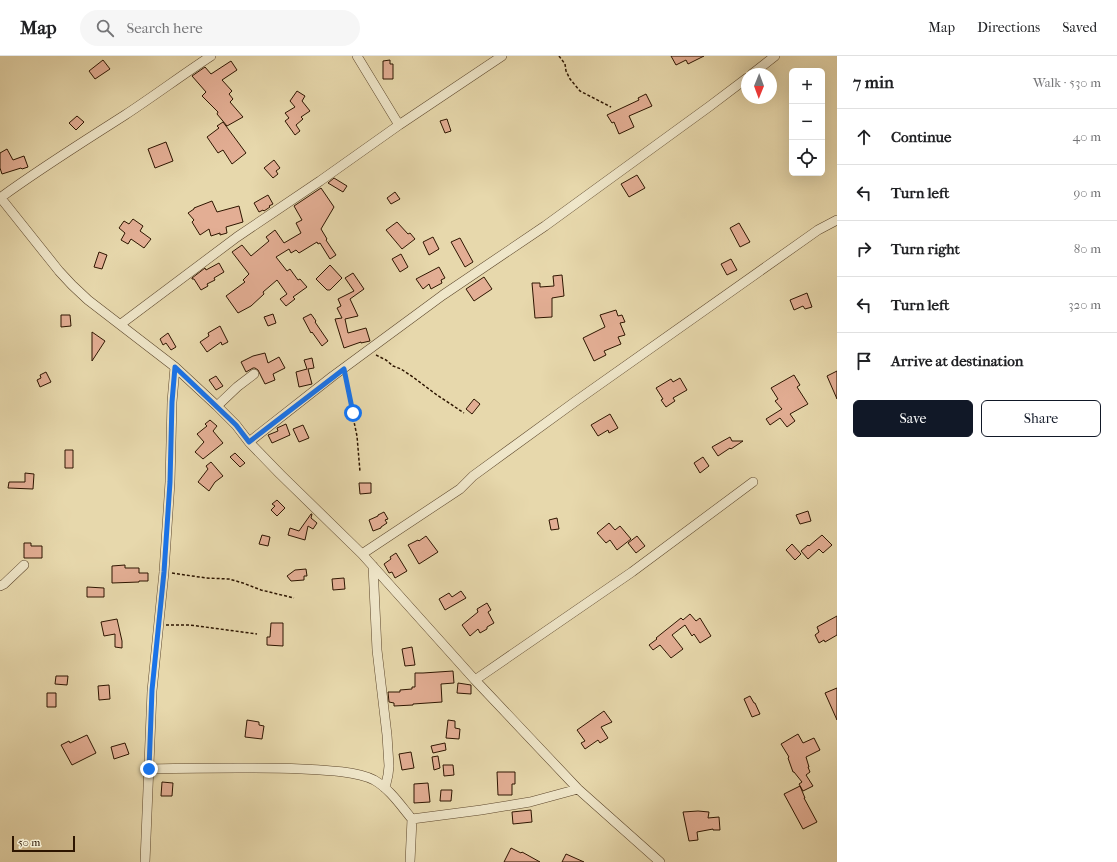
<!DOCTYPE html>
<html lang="en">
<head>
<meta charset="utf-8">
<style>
  :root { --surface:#fff; --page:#f6f6f6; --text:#202124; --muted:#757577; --line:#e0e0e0; --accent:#111827 }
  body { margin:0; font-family:"IM FELL French Canon",serif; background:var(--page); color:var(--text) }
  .controls { position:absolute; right:12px; top:12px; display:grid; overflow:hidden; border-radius:6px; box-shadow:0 4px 16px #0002 }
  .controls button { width:36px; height:36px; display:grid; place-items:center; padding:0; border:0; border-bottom:1px solid var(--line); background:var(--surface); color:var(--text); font:20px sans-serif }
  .compass { position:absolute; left:741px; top:12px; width:36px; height:36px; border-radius:50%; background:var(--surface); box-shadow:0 4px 16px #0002; rotate:181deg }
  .scale { position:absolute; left:12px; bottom:10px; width:63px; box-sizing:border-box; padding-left:4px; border:2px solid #2d1500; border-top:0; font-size:11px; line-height:14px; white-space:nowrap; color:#2d1500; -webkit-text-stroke:3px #efe6c9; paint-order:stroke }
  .stop { position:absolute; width:12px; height:12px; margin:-9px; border:3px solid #1a73e8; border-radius:50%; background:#fff }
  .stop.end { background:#1a73e8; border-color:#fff; box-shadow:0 1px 4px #0008 }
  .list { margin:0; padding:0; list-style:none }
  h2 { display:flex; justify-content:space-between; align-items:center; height:52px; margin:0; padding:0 16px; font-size:17px }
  h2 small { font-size:13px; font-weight:400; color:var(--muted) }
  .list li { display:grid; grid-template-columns:26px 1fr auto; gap:12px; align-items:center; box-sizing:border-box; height:56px; padding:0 16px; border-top:1px solid var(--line) }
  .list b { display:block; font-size:15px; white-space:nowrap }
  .list em { font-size:13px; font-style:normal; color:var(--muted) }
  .actions { display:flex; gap:8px; padding:12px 16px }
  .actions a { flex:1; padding:9px 0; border:1px solid var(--accent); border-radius:6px; text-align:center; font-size:14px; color:var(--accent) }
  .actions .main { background:var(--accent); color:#fff }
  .icon { flex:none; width:22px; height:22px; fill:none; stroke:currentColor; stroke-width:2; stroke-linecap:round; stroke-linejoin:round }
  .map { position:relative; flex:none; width:837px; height:806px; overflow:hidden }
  header { display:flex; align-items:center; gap:24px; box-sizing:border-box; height:56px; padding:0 20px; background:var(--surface); border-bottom:1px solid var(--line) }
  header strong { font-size:19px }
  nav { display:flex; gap:22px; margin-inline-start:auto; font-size:14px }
  .search { width:280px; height:36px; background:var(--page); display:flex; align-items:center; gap:10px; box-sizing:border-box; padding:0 14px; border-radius:22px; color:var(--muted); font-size:15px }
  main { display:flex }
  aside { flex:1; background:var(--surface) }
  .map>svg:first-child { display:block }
  .building { fill:#e3ae94; stroke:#2d1500 }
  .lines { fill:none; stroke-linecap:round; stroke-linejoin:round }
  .minor-casing { stroke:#5c462b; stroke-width:10 }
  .path { stroke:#2d1500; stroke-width:1.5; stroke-dasharray:3 2; stroke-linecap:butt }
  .minor { stroke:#efe6c9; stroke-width:9 }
  .route { stroke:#1a73e8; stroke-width:5 }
</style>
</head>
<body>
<header>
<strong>Map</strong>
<div class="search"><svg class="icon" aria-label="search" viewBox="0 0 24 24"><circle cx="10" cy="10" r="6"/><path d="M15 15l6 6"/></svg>Search here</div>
<nav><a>Map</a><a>Directions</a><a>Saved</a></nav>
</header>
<main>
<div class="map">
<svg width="837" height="806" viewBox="0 0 837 806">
  <rect width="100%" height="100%" fill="#e7d8ac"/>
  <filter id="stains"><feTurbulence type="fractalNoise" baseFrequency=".005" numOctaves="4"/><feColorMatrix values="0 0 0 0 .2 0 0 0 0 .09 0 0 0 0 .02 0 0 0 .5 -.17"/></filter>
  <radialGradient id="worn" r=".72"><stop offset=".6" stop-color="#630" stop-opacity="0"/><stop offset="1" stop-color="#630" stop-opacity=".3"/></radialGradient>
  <path class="building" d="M671,0H704L688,8L686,4L676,9Z
    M103,4L110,13L95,23L89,15Z
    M390,4V8H393V23H383V5Z
    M231,5L237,14L222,24L232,35L229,38L233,43L230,46L243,61L227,70L217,58L218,56L202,40L206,36L192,20L205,11L211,18Z
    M297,35L305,40L302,45L310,55L301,61L303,63L296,69L300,75L295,79L285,65L289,62L285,57L295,51L290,45Z
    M646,38L652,50L629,60L634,71L619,78L614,66L612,67L607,59L639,44L638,42Z
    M77,60L84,66L76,74L69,67Z
    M447,63L451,75L445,77L440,65Z
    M223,66L246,97L232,108L223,94L218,97L207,81L219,72L217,70Z
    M166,86L173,105L155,112L148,93Z
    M7,93L13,104L24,100L28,111L22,113L21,112L2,118L0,112V97Z
    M274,104L280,112L276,115L278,118L273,122L264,112Z
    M637,119L645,132L629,141L621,128Z
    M334,122L347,130L343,136L328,127Z
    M321,132L334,151L321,173L327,183L326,184L336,199L330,203L320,187L318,188L317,186L299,197L296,194L291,197L289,193L276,201L287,215L290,213L298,224L300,223L307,231L293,241L295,243L286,250L280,243L287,238L277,224L263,236L264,238L251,250L238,257L226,240L245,226L243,224L249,218L232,196L242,189L251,200L269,185L266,181L275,174L284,187L301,177L296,167L302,164L294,150Z
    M395,136L400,143L391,148L387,142Z
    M268,139L273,148L269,150L270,151L264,155L263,154L259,156L254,147Z
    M212,145L217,156L239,150L243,166L226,171L227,177L220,179V177L211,180L209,173L200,179L192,166L194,164L188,157L194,153V152Z
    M133,163L143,170L140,175L151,183L144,192L131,183L128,188L121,184L125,177L119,172L124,165L129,168Z
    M397,166L408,178L410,177L415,183L402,193L386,174Z
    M739,167L750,186L740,191L730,172Z
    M433,181L439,193L429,199L423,186Z
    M460,182L473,206L465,211L451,186Z
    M99,196L107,199L102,213L94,211Z
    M401,198L408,211L400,216L392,203Z
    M731,203L737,214L727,219L721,208Z
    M219,207L224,216L214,222L215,224L207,228L208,230L201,234L194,223H192V222L205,212L206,214Z
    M330,209L342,222L330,234H327L316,223Z
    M439,211L445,222L441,224L442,227L431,233L429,228L423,233L416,223Z
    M353,217L364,233L350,243L358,260L345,263L348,277L366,272L370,285L361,287V286L344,292L335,263L342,262L337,252L341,250L338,243L354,235L345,222Z
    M562,219L564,240L552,242V261L535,262L532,227H540V231L554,230L553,220Z
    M484,221L492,233L474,245L466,233Z
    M807,237L812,251L805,253L803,250L794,254L790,244Z
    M616,254L618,260L622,259L625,266L620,267L625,279L618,281L621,288L604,295L606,299L594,305L583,282L605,271L600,259Z
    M273,258L276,267L268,270L264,261Z
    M311,258L316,265L315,266L328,285L322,290L312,276L311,277L303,262Z
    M61,259H70L71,270L61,271Z
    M220,270L228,286L222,289L221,286L207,296L200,286L209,280L208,277Z
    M92,276L105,285L92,305Z
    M168,277L176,291L171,294L166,287L163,289L160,283Z
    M265,297L268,307L279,301L285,312L273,318L275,324L265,328L258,314L255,312H253L246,316L241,306L253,300Z
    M312,302L314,312L308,313L312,328L299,331L296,316L307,313L304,304Z
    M837,315V343L827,320Z
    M46,316L51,326L40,331L37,324L41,322L40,319Z
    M794,319L800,329L797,331L808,348L790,358L795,365L787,371L780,362L770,369L766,363L782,353L775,345L778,343L771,332Z
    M216,320L223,330L216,334L209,324Z
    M680,322L687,334L673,342L675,345L666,351L661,344L663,343L656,332L671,323L673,326Z
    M474,343L480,348L472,358L466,353Z
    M610,358L618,372L609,377L608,374L598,380L591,369Z
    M210,364L217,370L213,375L223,387L203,403L195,396L204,386L197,378L207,370L205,368Z
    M286,368L290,379L272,387L268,379L278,375L277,372Z
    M303,369L309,382L299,386L293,373Z
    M730,381L732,385H743L731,393L730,392L718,400L712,391Z
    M65,394H73V412H65Z
    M235,397L245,407L240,411L230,401Z
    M703,401L709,410L700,417L694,407Z
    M211,406L223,420L215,426L209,435L198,426L208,413L206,410Z
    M25,417L34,418L33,433L8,432L9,426H25Z
    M359,427H371V437L360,438Z
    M277,444L285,452L277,460L271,454L275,450L272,448Z
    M808,455L811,465L800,468L796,459Z
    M384,456L388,463L385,464L387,467L381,471V472L373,475L369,464L378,460V459Z
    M311,458H312L311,462L317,467L313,473L308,470L305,484L288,479L290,472L299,475Z
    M557,462L559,473L551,474L549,464Z
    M609,467L615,474L620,470L631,483L617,494L610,484L606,487L597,477Z
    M262,479L270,481L268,490L259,488Z
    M822,479L832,489L823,497L819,493L808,503L801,495L808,489L809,490Z
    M426,480L438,496L419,508L408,489L418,484L419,485Z
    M637,480L645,490L636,497L628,487Z
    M24,487H31V490H42V502H24Z
    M792,488L801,498L795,504L786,494Z
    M396,497L407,515L395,522L392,516L389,517L384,508L391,503L390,501Z
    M125,509V512H139V517H148V525H139V526L112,527V510Z
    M306,513L307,520H304V524L291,525L287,520L295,514Z
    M344,522L345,533L333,534L332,523Z
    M87,531L104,532V541H87Z
    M461,535L466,542L445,554L439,543L449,537L452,541Z
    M487,547L491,554L488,556L494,567L487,571V573L480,577L478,573L470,580L462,569L478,556L477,553Z
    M690,558L696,565L700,562L711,580L700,587L694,578L692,580L685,569L672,579L683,593L671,602L660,589L653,594L649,589L657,583L656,582L681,562L683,564Z
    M837,560V579L825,586L824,584L819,587L815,579L819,576L817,571Z
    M117,563L122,585V592L115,591V578L104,580L101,566Z
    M271,567H283V590L267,589V581H270Z
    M412,591L415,609L405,610L402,593Z
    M453,615L454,627L441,628L442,646L413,648V649L394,650V647L389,646L388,636H400V634L412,633V631H415V617H423Z
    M56,620H68L67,629L55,628Z
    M458,627L471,629V638L457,637Z
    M109,629L110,643L99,644L98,630Z
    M837,632V664L825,637Z
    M47,637H56V651H47Z
    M750,640L754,647H755L760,658L752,661L744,643Z
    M604,655L612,666L601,671L608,682L600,687L598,684L585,693L581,687L585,685L577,674Z
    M247,664L259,666V669L264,670L262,683L245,681Z
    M448,664L455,665V672L460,673L459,683L446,682Z
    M798,678L803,687L814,682L820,694L806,701L809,711H808L810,716L806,719L813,730L803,735L799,728L802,726L794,716H793L788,702L789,701L781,688Z
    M87,679L96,697L72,709L61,689L69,685L70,687Z
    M125,687L129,698L114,703L111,691Z
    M445,687L446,694L433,697L431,690Z
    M411,696L414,712L402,714L399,698Z
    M438,700L440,712L434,714L432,701Z
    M443,709H453L454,719L444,720Z
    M497,716H515V728H512V739H498Z
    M162,726L173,727L172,740H161Z
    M428,727L430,746L414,747V728Z
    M800,730L805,742H804L817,766L803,773L784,738Z
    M441,734H452L451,745H440Z
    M531,754L532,766L513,768L512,756Z
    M698,755L709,756L708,762L719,761L720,774H713V773L697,776L698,784L689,785L683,756Z
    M511,792L521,797L522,796L540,806H504Z
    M566,798L584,806H562Z"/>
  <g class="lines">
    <defs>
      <path id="minor" d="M357,0L399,69
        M752,18L775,0
        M0,141L59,215L72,229L88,244L175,311L217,350L236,369L249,386L280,418L362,498L475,624L578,733L660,806
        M0,142C41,112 83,86 125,59C154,40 182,19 211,0
        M121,268L237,181L320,125L399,69L502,0
        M217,350L237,331L254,318
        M249,386L333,320L443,239L545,170L710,50L747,22
        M362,498L460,433L473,420L576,345L818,174L837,164
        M373,510L377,594L387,679L389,710L388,719L385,732
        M0,530L4,528L24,509
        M475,624L632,516L753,426
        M149,713C200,712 251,711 302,713C322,714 356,715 374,724C390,733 401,750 412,763L410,806
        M412,763L481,754L530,746L578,733
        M145,806L152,635L164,516L170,426L172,346L175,311"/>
    </defs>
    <use href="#minor" class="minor-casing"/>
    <path class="path" d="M559,0L565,8L566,15L570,23L580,35L611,51
      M376,299L386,304L393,310L401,313L413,321L437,339L464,357
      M345,323L357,380L360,416
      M172,517L206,522L229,523L243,527L261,534L294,542
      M166,569H190L257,578"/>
    <use href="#minor" class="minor"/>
  </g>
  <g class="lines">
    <path class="route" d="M149,713L152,634L164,516L170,426L172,346L175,311L236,369L249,386L344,313L353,357"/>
  </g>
  <rect width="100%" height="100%" filter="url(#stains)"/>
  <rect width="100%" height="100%" fill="url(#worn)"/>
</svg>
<div class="controls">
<button>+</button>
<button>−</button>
<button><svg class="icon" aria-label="locate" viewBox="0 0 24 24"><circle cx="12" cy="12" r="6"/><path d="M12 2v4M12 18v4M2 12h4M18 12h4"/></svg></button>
</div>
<svg class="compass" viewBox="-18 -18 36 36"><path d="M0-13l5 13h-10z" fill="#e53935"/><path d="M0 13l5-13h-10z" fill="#757577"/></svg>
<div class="scale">50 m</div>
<div class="stop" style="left:353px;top:357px"></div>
<div class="stop end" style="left:149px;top:713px"></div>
</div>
<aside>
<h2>7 min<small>Walk · 530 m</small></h2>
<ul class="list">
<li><svg class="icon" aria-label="ahead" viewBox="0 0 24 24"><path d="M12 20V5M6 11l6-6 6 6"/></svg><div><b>Continue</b></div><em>40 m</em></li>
<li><svg class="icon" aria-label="left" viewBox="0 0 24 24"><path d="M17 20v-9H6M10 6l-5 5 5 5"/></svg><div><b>Turn left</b></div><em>90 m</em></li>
<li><svg class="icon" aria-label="right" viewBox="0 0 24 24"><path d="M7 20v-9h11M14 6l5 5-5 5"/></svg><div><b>Turn right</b></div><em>80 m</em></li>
<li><svg class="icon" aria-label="left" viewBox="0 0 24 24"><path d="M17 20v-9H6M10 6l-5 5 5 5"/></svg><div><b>Turn left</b></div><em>320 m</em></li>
<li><svg class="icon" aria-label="arrive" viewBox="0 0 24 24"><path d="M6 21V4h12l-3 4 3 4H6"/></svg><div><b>Arrive at destination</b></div></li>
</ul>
<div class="actions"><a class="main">Save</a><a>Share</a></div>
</aside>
</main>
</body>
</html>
